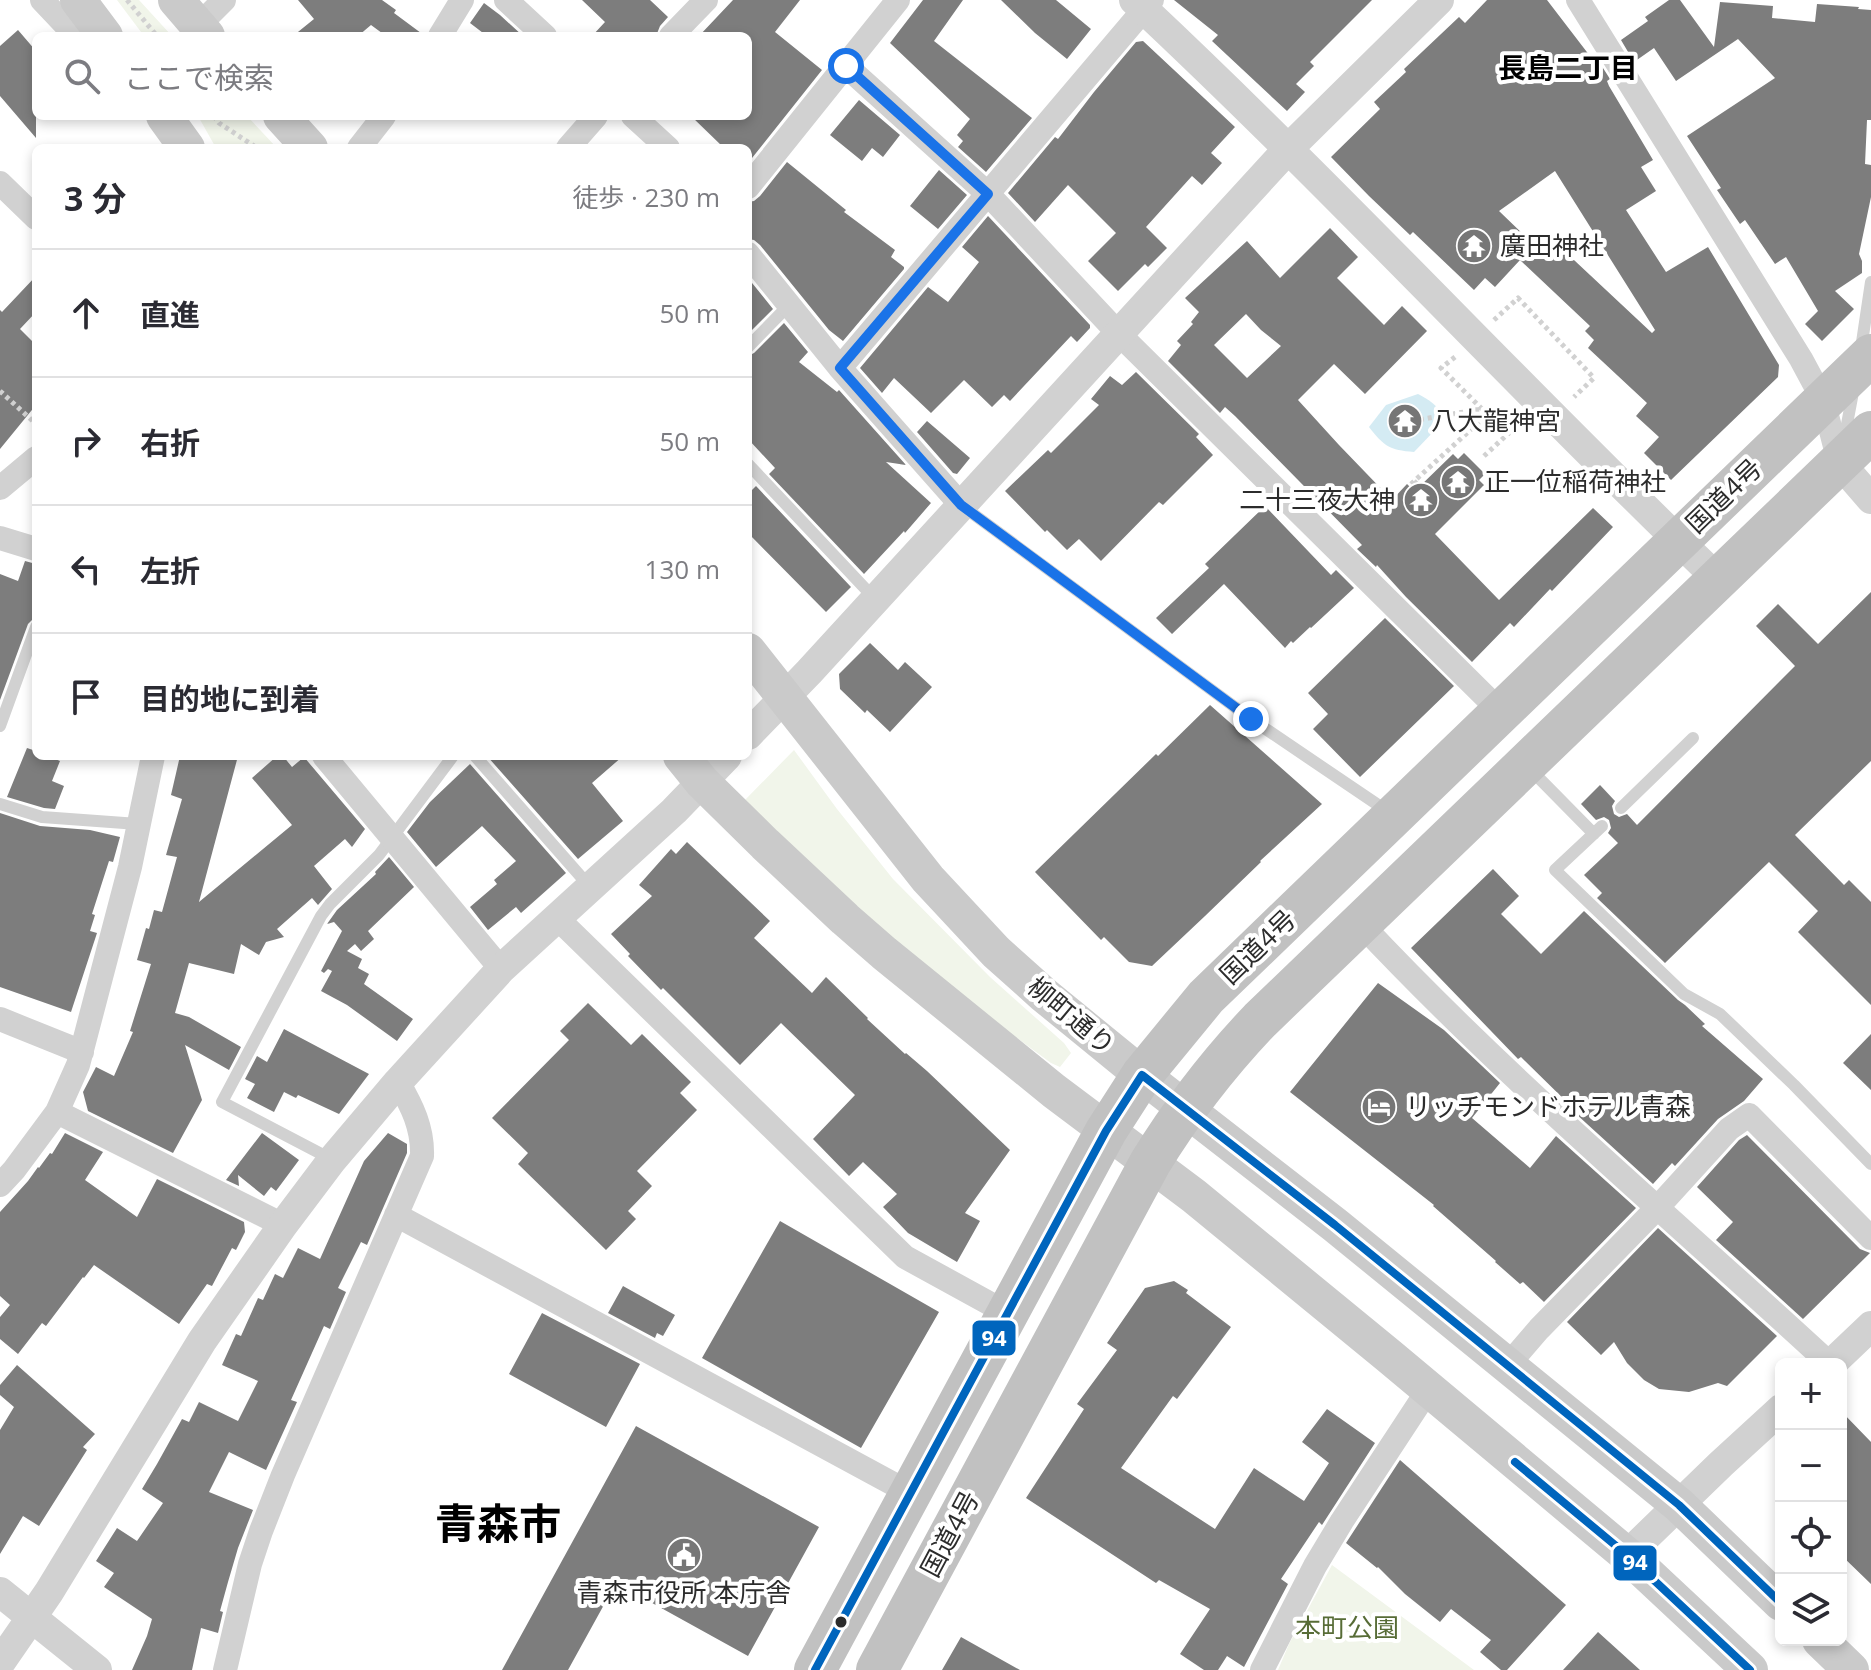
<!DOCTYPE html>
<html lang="ja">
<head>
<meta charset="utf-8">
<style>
  :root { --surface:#fff; --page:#f7f7f7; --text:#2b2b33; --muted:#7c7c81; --line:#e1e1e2 }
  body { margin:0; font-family:"Open Sans","Noto Sans JP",sans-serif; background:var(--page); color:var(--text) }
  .controls { position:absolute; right:24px; bottom:24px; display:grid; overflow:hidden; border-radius:12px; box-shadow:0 4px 12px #0003 }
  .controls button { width:72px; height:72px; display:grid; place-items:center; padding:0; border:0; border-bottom:2px solid var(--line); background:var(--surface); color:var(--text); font:40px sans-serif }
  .stop { position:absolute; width:24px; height:24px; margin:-18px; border:6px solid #1a73e8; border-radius:50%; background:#fff }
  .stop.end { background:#1a73e8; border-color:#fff; box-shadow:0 2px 8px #0008 }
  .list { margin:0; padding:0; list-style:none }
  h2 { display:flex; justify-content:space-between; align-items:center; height:104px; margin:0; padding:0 32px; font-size:34px }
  h2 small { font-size:26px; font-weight:400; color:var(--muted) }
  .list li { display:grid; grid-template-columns:52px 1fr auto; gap:24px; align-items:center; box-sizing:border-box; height:128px; padding:0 32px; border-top:2px solid var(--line) }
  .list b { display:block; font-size:30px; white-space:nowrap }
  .list em { font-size:26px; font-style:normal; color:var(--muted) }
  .icon { flex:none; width:44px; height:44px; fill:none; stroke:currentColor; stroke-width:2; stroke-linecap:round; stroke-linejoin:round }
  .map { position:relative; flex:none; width:1871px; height:1670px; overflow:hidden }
  .search { position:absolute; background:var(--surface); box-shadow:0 4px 12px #0003; left:32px; top:32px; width:720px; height:88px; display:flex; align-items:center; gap:20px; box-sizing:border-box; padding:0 28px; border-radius:12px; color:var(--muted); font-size:30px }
  .panel { position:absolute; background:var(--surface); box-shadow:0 4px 12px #0003; left:32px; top:144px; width:720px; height:616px; border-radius:12px }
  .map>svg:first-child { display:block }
  .green { fill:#f1f5ea }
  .water { fill:#d4ebf3 }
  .building { fill:#7d7d7d; fill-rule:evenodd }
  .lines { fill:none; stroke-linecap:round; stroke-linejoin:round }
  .path { stroke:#d1d1d1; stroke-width:5; stroke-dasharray:4 4; stroke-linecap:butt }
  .service { stroke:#d1d1d1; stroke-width:12 }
  .minor { stroke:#d1d1d1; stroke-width:24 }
  .tertiary { stroke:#d1d1d1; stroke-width:30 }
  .secondary { stroke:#cacaca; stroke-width:36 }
  .trunk { stroke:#c1c1c1; stroke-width:42 }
  .bus-1-casing { stroke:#fff; stroke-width:14 }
  .bus-1 { stroke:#0065bd; stroke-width:8 }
  .route { stroke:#1a73e8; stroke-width:10 }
  .bus-dot { fill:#2c2c2c; stroke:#fff; stroke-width:3 }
  .labels { text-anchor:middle; stroke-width:8; stroke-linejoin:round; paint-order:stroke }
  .poi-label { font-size:26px; fill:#2c2c2c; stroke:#fff; text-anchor:start }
  .street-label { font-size:26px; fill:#2c2c2c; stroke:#fff }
  .park-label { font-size:26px; fill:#576c36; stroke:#fff }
  .neighbourhood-label { font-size:28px; font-weight:bold; fill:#000; stroke:#fff }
  .town-label { font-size:42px; font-weight:bold; fill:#000; stroke:#fff }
  .line-badge { stroke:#fff; stroke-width:3 }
  .badge-label { font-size:22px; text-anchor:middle; font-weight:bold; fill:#fff }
</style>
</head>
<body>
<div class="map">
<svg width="1871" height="1670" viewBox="0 0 1871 1670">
  <rect width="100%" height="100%" fill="#fff"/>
  <path class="green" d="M117,0H139L172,36H144Z
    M198,116H247L277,148H216Z
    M794,750L837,809L893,879L990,977L1064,1043L1071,1053L1060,1067L1051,1063L979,1010L892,939L744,801Z
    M1332,1565L1474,1670H1278L1289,1644Z"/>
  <path class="water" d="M1418,394C1428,399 1439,406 1442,416L1438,427L1414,452C1389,450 1384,446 1369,427L1386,405Z"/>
  <path class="building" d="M298,0H382L396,10L394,13L425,36H386L371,25L358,36H293L314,19Z
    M582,0H650L668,17L660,26L656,36H592L605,22Z
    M733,0H800L775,32L822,70L748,163V148H724L691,116H748V36H699Z
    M923,0H963L934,41L1032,118L986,172L958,147L963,141L957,135L970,119L890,43Z
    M1001,0H1056L1091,29L1067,59L1035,33Z
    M1174,0H1372L1310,62L1314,66L1296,84L1305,92L1287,111L1212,41L1218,35Z
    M1487,0H1547L1593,60L1596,57L1610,79L1607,81L1609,86L1653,160L1641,167L1656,191L1626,210L1666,272L1708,247L1779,365L1778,377L1671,480L1644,453L1659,437L1636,416L1647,403L1588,348L1594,340L1585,331L1590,326L1520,260L1495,287L1485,278L1474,290L1413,232L1410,235L1369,196L1331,157L1380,109L1374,102L1406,72L1404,69L1459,17L1465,23ZM1555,171L1655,330L1652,333L1559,246L1548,258L1499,211Z
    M1669,0H1680L1714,47L1720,2L1773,6L1772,18L1815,22L1817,4L1859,7L1858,9L1871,10V120H1867L1865,164L1871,165V197L1859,254L1862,261V273L1835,291L1854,309L1822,341L1805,324L1818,311L1786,257L1775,264L1745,220L1740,224L1717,190L1721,188L1687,136L1775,78L1738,39L1676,81L1654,48L1634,62L1621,40L1648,21L1645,17Z
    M484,3L500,15L523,36H487L470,23Z
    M18,30L36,51V138L0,96V46Z
    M1143,41L1235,127L1211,153L1222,163L1202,185L1192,176L1146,227L1167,248L1148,267L1145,264L1118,291L1088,261L1116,233L1068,185L1035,222L1008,193L1055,137L1058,139L1094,92L1136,42Z
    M859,100L900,135L883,157L872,148L862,161L830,135Z
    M787,162L846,210L844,212L895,250L891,257L904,267V269L843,341L829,330L760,245L754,240L748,239V202L754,201L760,196Z
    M939,170L967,195L938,229L910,206Z
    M988,216L1090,325V328L1077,342L1071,336L1010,401L1004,395L992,407L964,380L931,413L894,378L882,393L860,368L928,287L948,302L979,262L962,247Z
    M1330,228L1358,257L1337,278L1384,325L1402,306L1427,331L1365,394L1334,364L1298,400L1339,445L1392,500L1407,484L1415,492L1416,490L1453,454L1458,459L1464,453L1485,474L1479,480L1484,485L1435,534L1499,600L1593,508L1613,527L1552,591L1550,589L1514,627L1510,623L1472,662L1406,597L1377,565L1376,567L1357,549L1362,545L1235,416L1225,407L1220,413L1168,361L1181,345L1177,341L1193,324L1191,322L1199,312L1185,298L1247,241L1280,278ZM1246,314L1261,330L1281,346L1247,378L1214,345Z
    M36,276V312L20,329L36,345V405L0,449V310L2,312Z
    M748,278L773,309L748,334Z
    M784,323L808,352L799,362L837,392L839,390L906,465L886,462L931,503L905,533L904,531L864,574L769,474L775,468L748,439V356L754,353Z
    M1136,372L1199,434L1196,437L1213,455L1163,505L1159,502L1101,561L1079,539L1067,550L1047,530L1045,532L1005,491L1048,450L1051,453L1099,405L1091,399L1110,376L1122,385Z
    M927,421L970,458L957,474L953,473L917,432Z
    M756,486L851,587L826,612L748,533V494Z
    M1265,506L1331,575L1336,570L1354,588L1311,628L1310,627L1293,643L1291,641L1285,648L1224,584L1172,634L1156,618L1209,568L1205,564Z
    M25,561L36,564V616L28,624L0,700V574L18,581Z
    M1871,592V761L1795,835L1844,885L1849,880L1871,902V1005L1798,932L1818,911L1769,862L1665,963L1597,898L1602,893L1584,875L1618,843L1608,833L1611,828L1609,820L1604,817L1596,820L1581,804L1600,785L1615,801L1612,806L1614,814L1619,817L1627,814L1637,825L1795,666L1756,626L1778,604L1818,644Z
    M1385,618L1454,686L1360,777L1313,729L1328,714L1308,693Z
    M870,643L898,670L905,662L932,687L890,732L867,710L865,713L840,689L839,674Z
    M1210,705L1322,804L1260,861L1261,862L1205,916L1152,966L1129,962L1104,937L1101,940L1035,872L1156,754L1158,756Z
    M27,748L36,751V756H48L60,761L52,781L64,786L55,809L44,808L7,797Z
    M180,756H238L199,902L292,825L252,778L277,756H283L292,767L304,757L365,829L352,847L345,839L314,866L332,889L318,905L312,898L277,929L284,937L266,942L259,955L241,944L234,974L189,963L175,1013L189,1017L241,1047L229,1070L185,1045L202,1100L173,1153L88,1111L83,1092L96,1067L114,1076L133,1032L130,1031L151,964L137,960L146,928L149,929L154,910L162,912L177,857L166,855L182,799L171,795Z
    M487,756H623L592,783L623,821L578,859Z
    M470,764L566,873L521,913L516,907L488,930L470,907L497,884L494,880L516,861L482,826L436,867L407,832L430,802Z
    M0,813L40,826L90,830L120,837L113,862L109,861L92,914L95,915L90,931L97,933L71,1012L0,987Z
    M687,842L770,921L754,938L812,993L826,977L868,1018L867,1019L905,1054L906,1053L927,1071L1010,1150L965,1213L980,1221L957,1262L908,1233L883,1207L897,1194L863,1162L849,1176L813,1139L855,1095L781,1023L740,1065L663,988L661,990L628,956L630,954L611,934L652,896L639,885L671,849L676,854Z
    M389,857L414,887L368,931L374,939L361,951L355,944L347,951L362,959L358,968L369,974L364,984L413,1019L397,1041L347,1005L321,991L332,971L328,969L324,973L321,971L342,931L334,922L327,924L337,910L376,874L375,872Z
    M1493,869L1519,896L1501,914L1541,954L1584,911L1678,1000L1685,1005L1705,1024L1702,1026L1763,1079L1744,1101L1718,1119L1675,1166L1672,1163L1653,1184L1575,1113L1576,1111L1521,1057L1518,1059L1411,948Z
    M1378,983L1444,1030L1500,1083L1472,1118L1530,1168L1556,1136L1636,1208L1544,1302L1523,1282L1520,1284L1495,1262L1496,1261L1433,1206L1434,1205L1290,1092Z
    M588,1003L631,1045L642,1034L691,1082L680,1093L697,1110L637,1171L652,1186L628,1211L636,1219L606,1250L518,1164L528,1153L492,1118L569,1040L560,1031Z
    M284,1029L369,1074L339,1114L298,1095L296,1098L284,1092L274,1112L247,1098L255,1084L245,1079L257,1056L267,1062Z
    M1871,1034V1090L1843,1063Z
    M65,1133L103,1152L85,1180L137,1217L157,1179L244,1222L245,1232L236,1250L232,1248L212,1286L207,1284L179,1324L94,1265L84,1278L83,1277L46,1326L42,1323L18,1354L0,1339V1317L10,1305L0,1296V1212L28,1181L38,1167L39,1168L50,1153L52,1154Z
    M262,1133L299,1160L276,1191L271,1187L264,1196L238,1175L239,1186L226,1180Z
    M388,1133L407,1144V1153L367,1245L361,1242L338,1288L346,1292L330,1329L324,1326L291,1400L297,1402L266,1470L229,1452L209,1492L253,1510L238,1548L228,1582L220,1611L223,1612L218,1633L201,1628L192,1670H132L147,1636L152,1619L104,1587L114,1573L96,1561L117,1528L137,1541L163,1503L142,1489L157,1464L182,1419L189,1422L199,1402L238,1421L258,1381L222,1365L236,1334L241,1336L258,1298L263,1300L275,1274L283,1278L298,1248L320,1259L364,1161Z
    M1747,1135L1860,1249L1870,1253L1803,1319L1716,1240L1733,1222L1697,1187L1739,1140Z
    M780,1221L939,1312L861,1448L702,1358Z
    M1658,1228L1777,1336L1727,1386L1718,1383L1689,1392L1659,1389L1644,1380L1627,1363L1614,1342L1601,1355L1567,1322Z
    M1174,1281L1188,1290L1186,1293L1231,1327L1177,1399L1173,1396L1121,1468L1215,1529L1254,1468L1304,1501L1329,1463L1302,1442L1327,1409L1375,1443L1322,1525L1319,1522L1281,1579L1288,1584L1244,1667L1227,1656L1218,1670H1204L1180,1654L1210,1609L1159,1580L1156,1583L1026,1498L1084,1409L1077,1404L1117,1350L1107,1343L1145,1288Z
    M623,1286L675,1315L663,1336L657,1333L655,1338L608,1313Z
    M542,1313L640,1364L606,1427L509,1374Z
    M17,1365L95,1434L83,1447L87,1450L39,1526L23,1516L0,1554V1430L14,1407L0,1395V1385Z
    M1841,1411L1871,1442V1584L1841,1555Z
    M636,1426L819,1527L748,1656L616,1583L568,1670H502Z
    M1400,1460L1566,1605L1507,1670H1501L1480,1652L1491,1640L1451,1609L1440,1622L1405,1594L1378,1567L1377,1568L1346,1543Z
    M1598,1632L1640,1670H1563Z
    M961,1637L1020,1670H942Z"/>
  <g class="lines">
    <path class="path" d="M127,0L157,36
      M214,116L219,123L257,148
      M1494,320L1518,298L1594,378L1574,397
      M1455,357L1441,368L1507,434
      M0,391L36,424
      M1412,421L1481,409
      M1484,456L1522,421
      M1414,481L1435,503
      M1411,484L1488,414"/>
    <path class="service" d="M748,347L789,305
      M1861,349L1871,282
      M1844,440L1854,387
      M748,464L875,599
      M961,505L1251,719L1387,811
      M0,726L36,627
      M475,756L590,887
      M1529,768L1594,834
      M0,804L42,817L138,824
      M1621,808L1693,738
      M1602,826L1555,870L1684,994L1720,1014L1794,1085L1871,1164
      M331,1159L222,1102L321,916L330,904L379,855L453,756"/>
    <path class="minor" d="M42,0L76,36
      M506,0L545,36
      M1578,0L1801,359L1823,400L1839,462
      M198,26L224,0
      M440,36L462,0
      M671,36L706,0
      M846,66L988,194L1119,334L1501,712
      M633,116L668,148
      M359,148L384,116
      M568,148L596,116
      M0,183L36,218
      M748,187L898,0
      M748,254L840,368L961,505
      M840,368L1152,0
      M0,488L36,458
      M0,538L36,549
      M324,756L501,969
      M557,918L905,1257L1007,1313
      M1360,923C1507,1080 1672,1218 1830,1364
      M0,1019L82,1052
      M57,1112L283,1225
      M0,1185L14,1170L57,1112L78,1065L130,867L153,756
      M396,1215L910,1493
      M1508,1365L1539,1329L1658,1207L1729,1129L1749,1115L1871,1238
      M225,1670L250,1564L261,1531L283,1475L422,1156C423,1128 412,1106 398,1082
      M1262,1670L1315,1566L1342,1521L1428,1390"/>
    <path class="tertiary" d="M1134,0C1334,187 1520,389 1718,579
      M1839,462L1871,499
      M748,735L809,672L1288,149L1439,0
      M1831,1364L1871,1326
      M1627,1555L1721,1464L1781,1409
      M0,1592L97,1670
      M0,1663L49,1592L202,1341L283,1225L332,1160L398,1082L501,969L674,811L727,756"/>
    <path class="secondary" d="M78,0L105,36
      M176,0L207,36
      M164,116L187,148
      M281,116L310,148
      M748,651L928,879L996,952L1044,995L1142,1075L1335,1225L1679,1505L1781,1603
      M681,756L702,782L765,844L845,919L884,953L1054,1091L1194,1196L1389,1356L1627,1555L1750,1670
      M1820,1640L1851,1670"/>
    <path class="trunk" d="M815,1670L1106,1131L1142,1075L1206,997L1871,355
      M877,1670L1150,1163C1182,1111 1218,1064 1260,1020L1871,432"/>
    <defs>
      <path id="bus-1" d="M1515,1462L1627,1555L1750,1670
        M815,1670L1106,1131L1142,1075L1335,1225L1679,1505L1781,1603"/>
    </defs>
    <use href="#bus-1" class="bus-1-casing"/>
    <use href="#bus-1" class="bus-1"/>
  </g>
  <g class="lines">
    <path class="route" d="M846,66L988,194L840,368L961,505L1251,719"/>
  </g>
  <defs>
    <symbol id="temple-disc" viewBox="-11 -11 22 22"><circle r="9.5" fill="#767676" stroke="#fff"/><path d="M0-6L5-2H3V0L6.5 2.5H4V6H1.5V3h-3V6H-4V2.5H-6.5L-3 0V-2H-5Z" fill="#fff"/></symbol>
    <symbol id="hotel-disc" viewBox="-11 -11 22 22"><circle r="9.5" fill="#767676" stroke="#fff"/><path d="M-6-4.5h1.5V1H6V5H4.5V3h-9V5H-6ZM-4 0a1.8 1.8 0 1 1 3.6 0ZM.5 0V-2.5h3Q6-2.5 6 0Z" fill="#fff"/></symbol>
    <symbol id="civic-disc" viewBox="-11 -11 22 22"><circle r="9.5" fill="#767676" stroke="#fff"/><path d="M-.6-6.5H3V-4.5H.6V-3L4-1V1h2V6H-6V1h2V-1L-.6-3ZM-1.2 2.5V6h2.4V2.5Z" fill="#fff"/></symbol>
  </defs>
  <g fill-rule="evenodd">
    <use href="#temple-disc" x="1454" y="226" width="40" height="40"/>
    <use href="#temple-disc" x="1385" y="401" width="40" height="40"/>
    <use href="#temple-disc" x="1438" y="462" width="40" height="40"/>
    <use href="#temple-disc" x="1401" y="480" width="40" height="40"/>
    <use href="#hotel-disc" x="1359" y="1087" width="40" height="40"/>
    <use href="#civic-disc" x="664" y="1535" width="40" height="40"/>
  </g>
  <circle class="bus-dot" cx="841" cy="1622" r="7"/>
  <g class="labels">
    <g class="poi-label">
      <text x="1500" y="255">廣田神社</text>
      <text x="1431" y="430">八大龍神宮</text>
      <text x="1484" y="491">正一位稲荷神社</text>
      <text x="1395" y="509" text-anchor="end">二十三夜大神</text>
      <text x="1405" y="1116">リッチモンドホテル青森</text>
      <text x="684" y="1602" text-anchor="middle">青森市役所 本庁舎</text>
    </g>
    <g class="street-label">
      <text transform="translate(1724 496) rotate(-44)" y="9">国道4号</text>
      <text transform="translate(1258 947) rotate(-44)" y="9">国道4号</text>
      <text transform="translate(1071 1016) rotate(40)" y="9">柳町通り</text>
      <text transform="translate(950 1534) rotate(-62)" y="9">国道4号</text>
    </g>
    <g class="park-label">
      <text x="1347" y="1637">本町公園</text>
    </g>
    <g class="neighbourhood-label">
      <text x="1568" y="78">長島二丁目</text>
    </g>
    <g class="town-label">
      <text x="498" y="1539">青森市</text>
    </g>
  </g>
  <g class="line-badge">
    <rect x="971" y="1319" width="46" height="38" rx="8" fill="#0065bd"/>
    <rect x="1612" y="1544" width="46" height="38" rx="8" fill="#0065bd"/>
  </g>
  <g class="badge-label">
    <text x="994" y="1346">94</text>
    <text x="1635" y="1570">94</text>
  </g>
</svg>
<div class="controls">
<button>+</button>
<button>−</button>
<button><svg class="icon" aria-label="locate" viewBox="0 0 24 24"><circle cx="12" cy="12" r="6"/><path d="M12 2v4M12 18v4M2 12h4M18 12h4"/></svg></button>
<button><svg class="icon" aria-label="layers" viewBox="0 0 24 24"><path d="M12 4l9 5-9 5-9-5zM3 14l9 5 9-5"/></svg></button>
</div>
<div class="stop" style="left:846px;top:66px"></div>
<div class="stop end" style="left:1251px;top:719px"></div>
<div class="search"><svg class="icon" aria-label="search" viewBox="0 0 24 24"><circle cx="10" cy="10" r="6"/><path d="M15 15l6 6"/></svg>ここで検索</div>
<section class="panel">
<h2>3 分<small>徒歩 · 230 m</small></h2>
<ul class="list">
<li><svg class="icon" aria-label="ahead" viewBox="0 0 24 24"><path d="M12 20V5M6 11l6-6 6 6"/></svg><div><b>直進</b></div><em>50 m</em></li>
<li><svg class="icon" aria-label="right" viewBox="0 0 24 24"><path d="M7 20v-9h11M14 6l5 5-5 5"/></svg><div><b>右折</b></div><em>50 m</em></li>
<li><svg class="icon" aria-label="left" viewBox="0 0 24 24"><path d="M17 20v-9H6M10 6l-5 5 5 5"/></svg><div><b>左折</b></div><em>130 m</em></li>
<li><svg class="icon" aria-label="arrive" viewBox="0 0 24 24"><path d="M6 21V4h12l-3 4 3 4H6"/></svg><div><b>目的地に到着</b></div></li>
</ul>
</section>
</div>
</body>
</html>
